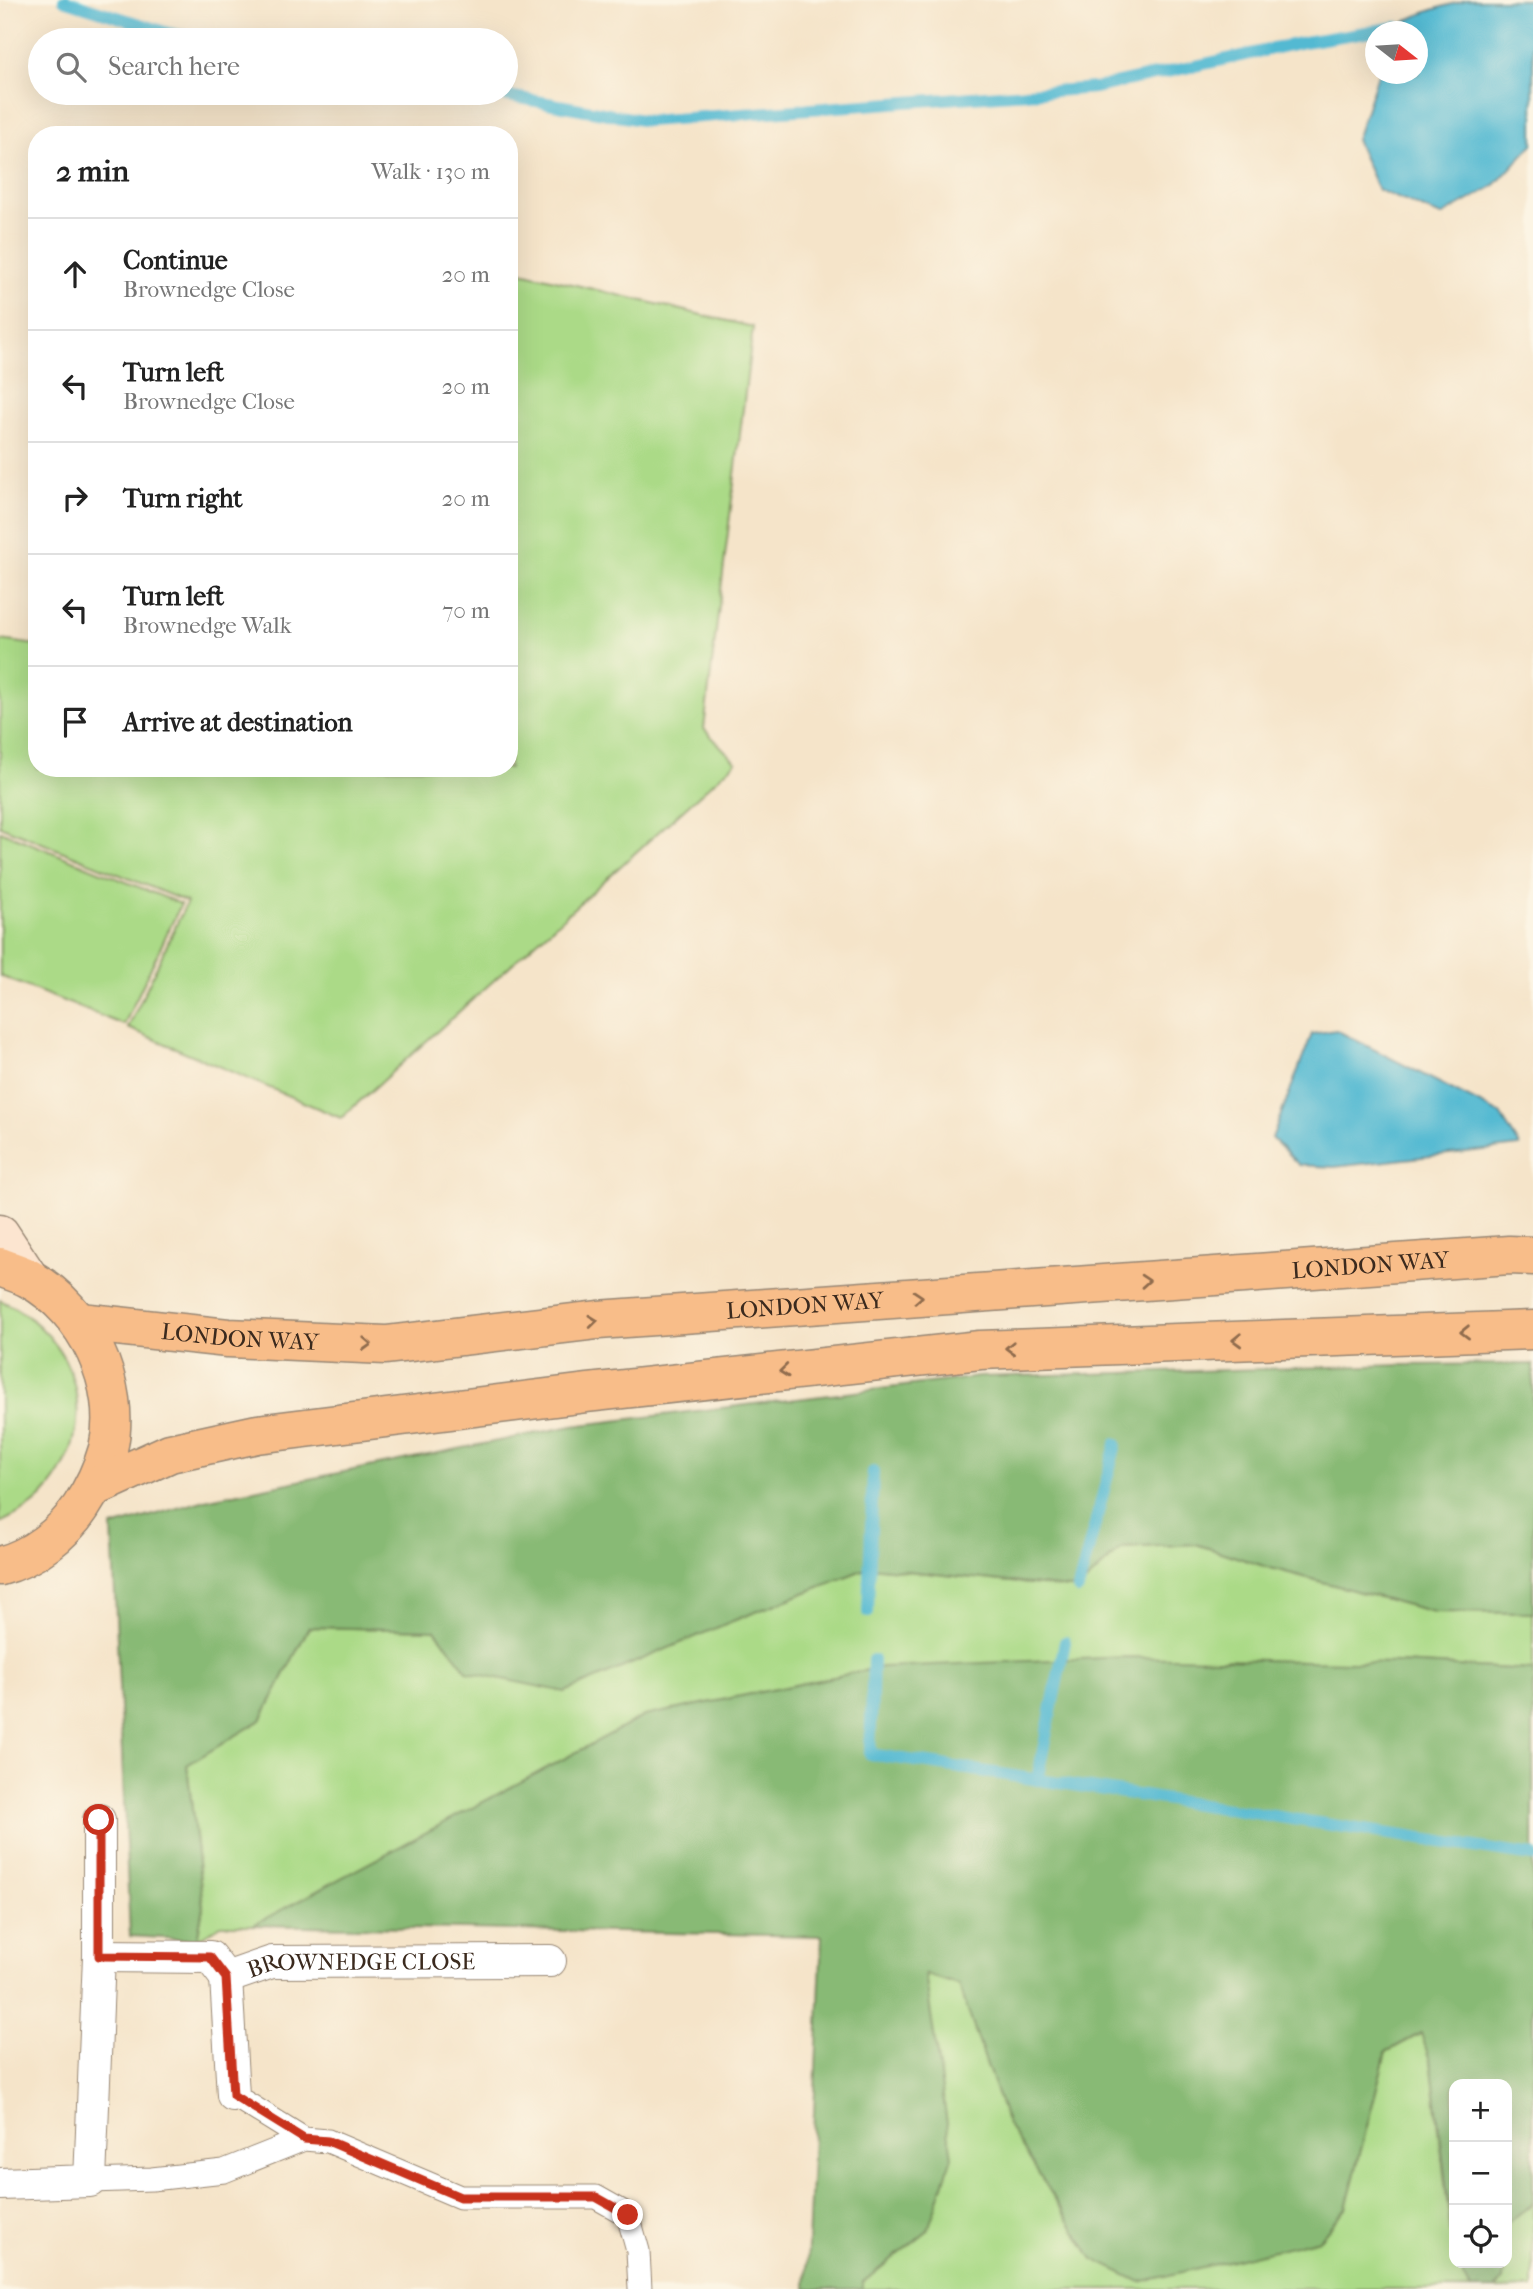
<!DOCTYPE html>
<html lang="en">
<head>
<meta charset="utf-8">
<style>
  :root { --surface:#fff; --page:#f2f2f2; --text:#222; --muted:#767676; --line:#e0e0e0 }
  body { margin:0; font-family:"IM FELL French Canon",serif; background:var(--page); color:var(--text) }
  .controls { position:absolute; right:21px; bottom:21px; display:grid; overflow:hidden; border-radius:14px; box-shadow:0 7px 28px #0002 }
  .controls button { width:63px; height:63px; display:grid; place-items:center; padding:0; border:0; border-bottom:2px solid var(--line); background:var(--surface); color:var(--text); font:35px sans-serif }
  .compass { position:absolute; left:1365px; top:21px; width:63px; height:63px; border-radius:50%; background:var(--surface); box-shadow:0 7px 28px #0002; rotate:107deg }
  .stop { position:absolute; width:21px; height:21px; margin:-16px; border:5px solid #c8321e; border-radius:50%; background:#fff }
  .stop.end { background:#c8321e; border-color:#fff; box-shadow:0 2px 7px #0008 }
  .list { margin:0; padding:0; list-style:none }
  h2 { display:flex; justify-content:space-between; align-items:center; height:91px; margin:0; padding:0 28px; font-size:30px }
  h2 small { font-size:23px; font-weight:400; color:var(--muted) }
  .list li { display:grid; grid-template-columns:46px 1fr auto; gap:21px; align-items:center; box-sizing:border-box; height:112px; padding:0 28px; border-top:2px solid var(--line) }
  .list b { display:block; font-size:26px; white-space:nowrap }
  .list p { margin:0; font-size:23px; white-space:nowrap; color:var(--muted) }
  .list em { font-size:23px; font-style:normal; color:var(--muted) }
  .icon { flex:none; width:38px; height:38px; fill:none; stroke:currentColor; stroke-width:2; stroke-linecap:round; stroke-linejoin:round }
  .map { position:relative; flex:none; width:1533px; height:2289px; overflow:hidden }
  .search { position:absolute; background:var(--surface); box-shadow:0 7px 28px #0002; left:28px; top:28px; width:490px; height:77px; display:flex; align-items:center; gap:18px; box-sizing:border-box; padding:0 24px; border-radius:38px; color:var(--muted); font-size:26px }
  .panel { position:absolute; background:var(--surface); box-shadow:0 7px 28px #0002; left:28px; top:126px; width:490px; height:651px; border-radius:28px }
  .map>svg:first-child { display:block }
  .green { fill:#abda87; stroke:#738252; stroke-width:2 }
  .forest { fill:#88ba74; stroke:#627249; stroke-width:2 }
  .water { fill:#53b9d2; stroke:#477278; stroke-width:2 }
  .lines { fill:none; stroke-linecap:round; stroke-linejoin:round }
  .stream { stroke:#53b9d2; stroke-width:12 }
  .pedestrian-casing { stroke:#988774; stroke-width:25 }
  .minor-casing { stroke:#988774; stroke-width:34 }
  .secondary-casing { stroke:#988774; stroke-width:41 }
  .trunk-casing { stroke:#988774; stroke-width:41 }
  .pedestrian { stroke:#fff; stroke-width:23 }
  .minor { stroke:#fff; stroke-width:32 }
  .secondary { stroke:#fce5d0; stroke-width:38 }
  .trunk { stroke:#f8bd89; stroke-width:38 }
  .oneway { stroke:#906c4e }
  .route { stroke:#c8321e; stroke-width:9 }
  .labels { text-anchor:middle; stroke-width:7; stroke-linejoin:round; paint-order:stroke }
  .street-label { font-size:23px; fill:#3b2a1e; stroke:#fcf5e5 }
</style>
</head>
<body>
<div class="map">
<svg width="1533" height="2289" viewBox="0 0 1533 2289">
  <rect width="100%" height="100%" fill="#fcf5e5"/>
  <filter id="ink" filterUnits="userSpaceOnUse"><feTurbulence type="fractalNoise" baseFrequency=".0143" numOctaves="2"/><feDisplacementMap in="SourceGraphic" scale="14" xChannelSelector="R" yChannelSelector="G"/><feConvolveMatrix kernelMatrix="1 2 1 2 8 2 1 2 1" color-interpolation-filters="sRGB"/></filter>
  <filter id="wash" filterUnits="userSpaceOnUse"><feTurbulence type="fractalNoise" baseFrequency=".00686" numOctaves="4" result="noise"/><feDisplacementMap in="SourceGraphic" scale="28" xChannelSelector="R" yChannelSelector="G"/><feGaussianBlur stdDeviation="1.57" result="paint"/><feColorMatrix in="noise" values="0 0 0 0 0 0 0 0 0 0 0 0 0 0 0 0 0 1.4 0 .05"/><feComposite in="paint" operator="in"/></filter>
  <g filter="url(#wash)">
    <rect width="100%" height="100%" fill="#f5e4c9"/>
    <path class="green" d="M509,269L753,327L704,729L736,762L341,1118L128,1028L187,902L0,826V640L37,645V768H509Z
      M0,831L181,904L124,1025L0,976Z
      M0,1300C79,1336 104,1426 45,1493C33,1507 16,1515 0,1523Z
      M1196,1544L1267,1567L1434,1612L1533,1613V1670L1399,1663L253,1925H221L197,1940L203,1907L187,1765L261,1720L309,1627L435,1630L469,1672L735,1620L870,1567L1078,1589L1122,1548Z
      M924,1974L959,1985L1008,2125L1346,2208L1386,2052L1422,2033L1432,2067L1454,2263H1456L1471,2289H863V2282L928,2230Z
      M1533,2203V2288L1496,2289L1503,2279L1504,2263H1507V2223Z"/>
    <path class="forest" d="M1533,1364V1613L1434,1612L1267,1567L1196,1544L1122,1548L1078,1589L870,1567L735,1620L565,1692L468,1672L435,1630L309,1627L261,1720L187,1765L203,1907L197,1940L130,1936L112,1527L209,1499L572,1426L979,1377L1401,1365Z
      M1127,1657L1399,1663L1533,1670V2203L1507,2223V2084H1454V2252L1432,2067L1421,2033L1386,2052L1346,2208L1320,2239L1140,2282L1093,2259L1008,2125L959,1985L925,1974L952,2157L928,2230L863,2282V2289H806L822,1936L253,1925L644,1716L882,1667Z
      M1456,2263H1504L1503,2279L1495,2289H1471Z"/>
    <path class="water" d="M1466,0H1533V144L1494,186L1441,216L1378,190L1356,140L1378,74H1418V32L1395,31C1405,15 1447,6 1466,0Z
      M1336,1030L1500,1114L1520,1146L1334,1167L1299,1165L1272,1138L1312,1034Z"/>
    <g class="lines">
      <path class="stream" d="M64,0L168,33L205,40
        M492,93L647,121L1095,88L1304,42L1397,27
        M1078,1589L1116,1444
        M868,1612L873,1472
        M873,1660L870,1754L1533,1856
        M1037,1780L1065,1642"/>
    </g>
  </g>
  <g filter="url(#ink)">
    <g class="lines">
      <defs>
        <path id="pedestrian" d="M233,2095L304,2139
          M90,2181L152,2179L224,2171L304,2139L328,2141L460,2197H596L628,2215L638,2251L640,2289"/>
        <g id="minor">
          <path id="s1" d="M99,1956L210,1957L226,1978L272,1962L550,1961"/>
          <path d="M226,1978L233,2095"/>
          <path d="M0,2184L90,2181L99,1956V1820"/>
        </g>
        <path id="secondary" d="M0,1234L29,1278"/>
        <g id="trunk">
          <path d="M0,1267C10,1271 21,1274 30,1279C86,1310 123,1385 108,1449C102,1470 93,1489 81,1507C63,1534 32,1558 0,1566"/>
          <path id="s2" d="M80,1322L228,1338L386,1345L598,1320L1509,1255L1533,1256"/>
          <path d="M93,1488L170,1453L257,1434L587,1393L980,1350L1533,1330"/>
        </g>
      </defs>
      <use href="#pedestrian" class="pedestrian-casing"/>
      <use href="#minor" class="minor-casing"/>
      <use href="#secondary" class="secondary-casing"/>
      <use href="#trunk" class="trunk-casing"/>
      <use href="#pedestrian" class="pedestrian"/>
      <use href="#minor" class="minor"/>
      <use href="#secondary" class="secondary"/>
      <use href="#trunk" class="trunk"/>
    </g>
    <defs><path id="oneway-chevron" d="M-2-3.5L2.5 0L-2 3.5" fill="none" stroke-width="1.6" stroke-linecap="round" stroke-linejoin="round" transform="scale(1.75)"/></defs>
    <g class="oneway">
      <use href="#oneway-chevron" transform="translate(1145 1281) rotate(-4)"/>
      <use href="#oneway-chevron" transform="translate(918 1297) rotate(-4)"/>
      <use href="#oneway-chevron" transform="translate(593 1321) rotate(-6)"/>
      <use href="#oneway-chevron" transform="translate(1465 1332) rotate(179)"/>
      <use href="#oneway-chevron" transform="translate(1237 1340) rotate(178)"/>
      <use href="#oneway-chevron" transform="translate(367 1344) rotate(2)"/>
      <use href="#oneway-chevron" transform="translate(1010 1348) rotate(178)"/>
      <use href="#oneway-chevron" transform="translate(784 1371) rotate(174)"/>
    </g>
  </g>
  <g class="lines" filter="url(#ink)">
    <path class="route" d="M99,1820V1956L210,1957L226,1978L233,2095L304,2139L328,2141L460,2197H596L628,2215"/>
  </g>
  <g class="labels">
    <g class="street-label">
      <text dy="8" stroke="none"><textPath href="#s2" startOffset="1295">LONDON WAY</textPath></text>
      <text dy="8" stroke="none"><textPath href="#s2" startOffset="728">LONDON WAY</textPath></text>
      <text dy="8" stroke="none"><textPath href="#s2" startOffset="161">LONDON WAY</textPath></text>
      <text dy="8" stroke="none"><textPath href="#s1" startOffset="275">BROWNEDGE CLOSE</textPath></text>
    </g>
  </g>
</svg>
<div class="controls">
<button>+</button>
<button>−</button>
<button><svg class="icon" aria-label="locate" viewBox="0 0 24 24"><circle cx="12" cy="12" r="6"/><path d="M12 2v4M12 18v4M2 12h4M18 12h4"/></svg></button>
</div>
<svg class="compass" viewBox="-18 -18 36 36"><path d="M0-13l5 13h-10z" fill="#e53935"/><path d="M0 13l5-13h-10z" fill="#767676"/></svg>
<div class="stop" style="left:99px;top:1820px"></div>
<div class="stop end" style="left:628px;top:2215px"></div>
<div class="search"><svg class="icon" aria-label="search" viewBox="0 0 24 24"><circle cx="10" cy="10" r="6"/><path d="M15 15l6 6"/></svg>Search here</div>
<section class="panel">
<h2>2 min<small>Walk · 130 m</small></h2>
<ul class="list">
<li><svg class="icon" aria-label="ahead" viewBox="0 0 24 24"><path d="M12 20V5M6 11l6-6 6 6"/></svg><div><b>Continue</b><p>Brownedge Close</p></div><em>20 m</em></li>
<li><svg class="icon" aria-label="left" viewBox="0 0 24 24"><path d="M17 20v-9H6M10 6l-5 5 5 5"/></svg><div><b>Turn left</b><p>Brownedge Close</p></div><em>20 m</em></li>
<li><svg class="icon" aria-label="right" viewBox="0 0 24 24"><path d="M7 20v-9h11M14 6l5 5-5 5"/></svg><div><b>Turn right</b></div><em>20 m</em></li>
<li><svg class="icon" aria-label="left" viewBox="0 0 24 24"><path d="M17 20v-9H6M10 6l-5 5 5 5"/></svg><div><b>Turn left</b><p>Brownedge Walk</p></div><em>70 m</em></li>
<li><svg class="icon" aria-label="arrive" viewBox="0 0 24 24"><path d="M6 21V4h12l-3 4 3 4H6"/></svg><div><b>Arrive at destination</b></div></li>
</ul>
</section>
</div>
</body>
</html>
